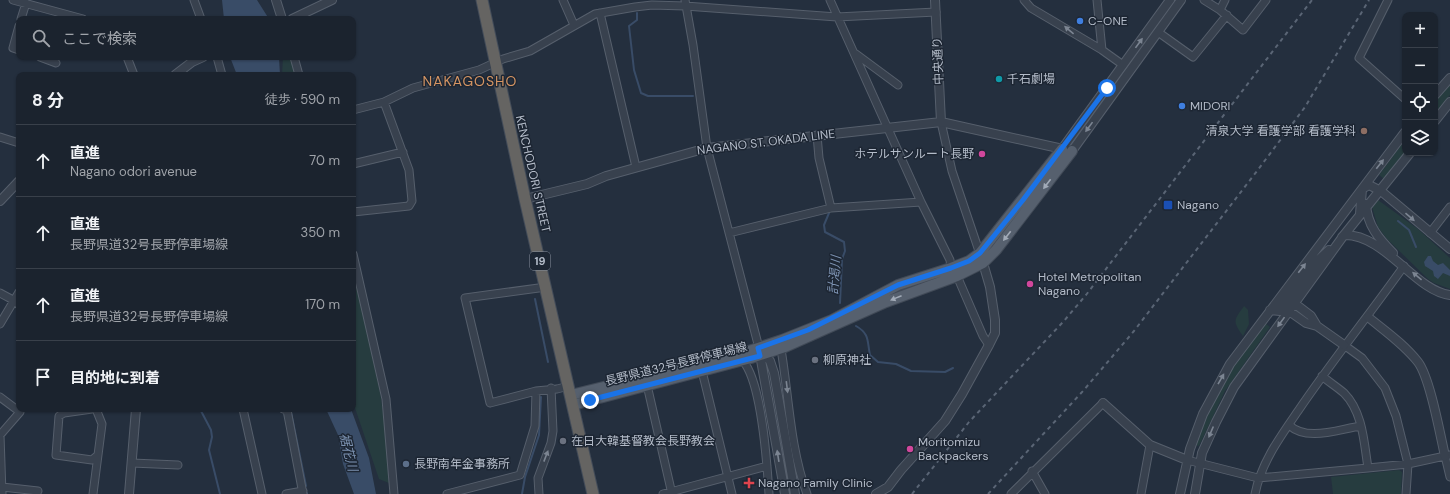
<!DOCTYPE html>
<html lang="ja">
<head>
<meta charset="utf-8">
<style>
  :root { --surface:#1b232e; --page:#242b36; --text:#f1f3f6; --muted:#a0a4aa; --line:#39404a }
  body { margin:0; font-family:"DM Sans","Noto Sans JP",sans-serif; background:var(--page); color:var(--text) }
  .controls { position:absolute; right:12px; top:12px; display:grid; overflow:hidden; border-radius:8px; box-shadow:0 1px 3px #0004 }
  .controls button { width:36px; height:36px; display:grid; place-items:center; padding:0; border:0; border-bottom:1px solid var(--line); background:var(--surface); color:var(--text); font:20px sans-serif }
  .stop { position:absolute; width:12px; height:12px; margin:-9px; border:3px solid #1a73e8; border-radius:50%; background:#fff }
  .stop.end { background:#1a73e8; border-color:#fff; box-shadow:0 1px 4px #0008 }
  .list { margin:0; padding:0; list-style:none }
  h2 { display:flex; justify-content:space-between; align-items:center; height:52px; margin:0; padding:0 16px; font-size:17px }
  h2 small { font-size:13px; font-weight:400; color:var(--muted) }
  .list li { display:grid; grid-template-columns:26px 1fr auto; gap:12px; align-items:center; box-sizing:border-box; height:72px; padding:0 16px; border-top:1px solid var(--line) }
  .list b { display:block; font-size:15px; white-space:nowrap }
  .list p { margin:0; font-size:13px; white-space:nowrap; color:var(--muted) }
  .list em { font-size:13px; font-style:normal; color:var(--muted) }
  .icon { flex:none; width:22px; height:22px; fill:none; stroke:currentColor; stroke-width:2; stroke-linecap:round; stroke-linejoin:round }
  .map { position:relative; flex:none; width:1450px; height:494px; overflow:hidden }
  .search { position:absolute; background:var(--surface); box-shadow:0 1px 3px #0004; left:16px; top:16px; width:340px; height:44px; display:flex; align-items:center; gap:10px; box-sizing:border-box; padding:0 14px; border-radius:8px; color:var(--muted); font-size:15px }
  .panel { position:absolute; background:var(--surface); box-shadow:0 1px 3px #0004; left:16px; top:72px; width:340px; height:340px; border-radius:8px }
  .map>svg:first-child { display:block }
  .green { fill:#263c3f }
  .water { fill:#394c67 }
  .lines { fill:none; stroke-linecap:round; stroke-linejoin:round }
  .stream { stroke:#394c67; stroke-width:2 }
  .minor-casing { stroke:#565f6c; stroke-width:9 }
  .tertiary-casing { stroke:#565f6c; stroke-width:10 }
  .primary-casing { stroke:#414a57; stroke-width:12 }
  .trunk-casing { stroke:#434c59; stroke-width:13 }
  .minor { stroke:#38414e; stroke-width:7 }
  .tertiary { stroke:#38414e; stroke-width:8 }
  .primary { stroke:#56606e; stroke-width:10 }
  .trunk { stroke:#656462; stroke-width:11 }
  .rail { stroke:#5a6575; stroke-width:2; stroke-dasharray:4 4; stroke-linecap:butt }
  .oneway { fill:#7c8592 }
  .oneway2 { fill:#a1aab7 }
  .route { stroke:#1a73e8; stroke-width:5 }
  .shop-dot { fill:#3f7fe0; stroke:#1d2633; stroke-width:1.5 }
  .culture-dot { fill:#0f9aa8; stroke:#1d2633; stroke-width:1.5 }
  .education-dot { fill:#8d6e63; stroke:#1d2633; stroke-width:1.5 }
  .hotel-dot { fill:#d1479c; stroke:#1d2633; stroke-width:1.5 }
  .transit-dot { fill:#1a4fb4; stroke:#1d2633; stroke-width:1.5 }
  .worship-dot { fill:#6b7280; stroke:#1d2633; stroke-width:1.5 }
  .service-dot { fill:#5c6f8a; stroke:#1d2633; stroke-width:1.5 }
  .health-dot { fill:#e0444e; stroke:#1d2633; stroke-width:1.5 }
  .labels { text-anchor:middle; stroke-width:3; stroke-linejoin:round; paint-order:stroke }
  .shield { fill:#1d2633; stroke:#878f9c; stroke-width:1 }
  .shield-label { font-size:11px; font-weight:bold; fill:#b4bcc9 }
  .poi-label { font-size:12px; fill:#b4bcc9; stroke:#1d2633; text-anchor:start }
  .street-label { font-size:12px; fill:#b4bcc9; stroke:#1d2633 }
  .water-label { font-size:13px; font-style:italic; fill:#7c92b1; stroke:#1d2633 }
  .quarter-label { font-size:14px; letter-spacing:1px; fill:#d59563; stroke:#1d2633 }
</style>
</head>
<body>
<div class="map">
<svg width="1450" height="494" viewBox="0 0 1450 494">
  <rect width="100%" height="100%" fill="#242f3e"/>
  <path class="green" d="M283,57H291L297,75H282Z
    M1450,82V95L1435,113V100Z
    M1405,140V152L1384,179L1379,175Z
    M1378,200L1418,229L1450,258V289L1434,283L1428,279L1387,239L1378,227L1372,207Z
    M353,268L380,392L387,441L389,483L379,479L353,402Z
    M1244,306L1248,310L1249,324L1243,336C1232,321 1234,320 1244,306Z
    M1265,323L1270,327L1225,391L1199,446L1195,445L1218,391L1233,366Z
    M1399,470L1402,472L1401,494H1333L1331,477Z"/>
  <path class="water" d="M222,0H257L269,19H224Z
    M230,57H279L280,75H237Z
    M1428,256H1431L1433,261L1438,265L1443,263L1450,270V276L1443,273L1438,279L1434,276L1433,271L1425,266L1424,262Z
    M326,409H351L369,458L376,494H354L343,464L338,435Z"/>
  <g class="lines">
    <path class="stream" d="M637,13V20L629,26L634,70L641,93L648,96H693
      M829,213L824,225L825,232L844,242L845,251L842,259L840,303
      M1398,221L1409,230L1416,247
      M535,299L548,362
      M856,326C870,334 867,341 870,355L878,362L896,364L911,371L945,372L953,368
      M200,409L211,430L212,437L209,450L220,494
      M291,412L306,486
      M307,493V494
      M522,494L525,477L539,435L541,397"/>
    <defs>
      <path id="minor" d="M13,0L83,19
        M194,0L201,19
        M563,0L574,25
        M685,0L693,45L707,148L759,348
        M830,0L921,202L950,260L951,268
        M1024,0L1031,8L1102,50
        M1097,0L1102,50L1123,65
        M1204,0L1220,10L1243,30L1266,0
        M1388,0L1359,58L1405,99
        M1220,10L1225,0
        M600,13L636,167
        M21,19L26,3
        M19,26L13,48L19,50
        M1158,32L1193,57L1227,15
        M856,54L898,85
        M40,57L56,63
        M127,57L134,75
        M217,57L222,75
        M294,57L299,75
        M353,110L384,102L413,88L479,70L503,59L530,51L595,14L635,7L652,5L685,6L837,17L936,12
        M941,122L952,171L981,257
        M817,135L819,158L831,208
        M0,137L19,143
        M353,164L403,152
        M353,212L409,206L412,201L409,170L384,102
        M729,233L831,208L921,202
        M1430,233L1450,207
        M353,254L386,399L394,494
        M957,276L983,336L989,345
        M546,287L465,298L490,403L536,391L557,389L569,386
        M0,293L15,301L19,305
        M0,324L19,292
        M1344,345L1362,358L1385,388L1396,416L1408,464L1406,494
        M781,349C789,397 790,448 807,494
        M743,361C762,383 767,463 769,494
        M702,371L732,494
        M1322,376C1329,382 1337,387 1344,393C1363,412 1364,443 1368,468
        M647,385L672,494
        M0,397L20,412L0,435L2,494
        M92,409L64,413L59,416L56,455L92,460L98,455L102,424L96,409
        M243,409L262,494
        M283,409L287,410L303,494
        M1289,425C1307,442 1339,429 1361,426
        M1445,456L1450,477
        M1187,460L1258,478L1368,468L1408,464L1450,455
        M132,463L178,465
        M1032,471L1045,494
        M2,487L38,491
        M93,494L98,455
        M286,494L303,491
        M447,494L520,475L535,426L536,391
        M539,494L538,478L551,443L553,431L551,388
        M663,494L767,466
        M1011,494L1103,403
        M1141,494L1150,445
        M1255,494C1261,463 1280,437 1298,411C1332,361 1369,315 1404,266"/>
      <path id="tertiary" d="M276,0L282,19
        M935,0L941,122
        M292,19L332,0
        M175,75L192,62L203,57
        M1435,95L1450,78
        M1435,121L1450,102
        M1062,149L1170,0
        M525,199L587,184L606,176L707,148L941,122L1072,151L1181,0
        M0,201L19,181
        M1366,204C1367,225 1379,239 1393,253
        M1360,214L1362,189L1369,185L1381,191L1450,249
        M1342,237L1344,235C1385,234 1415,291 1450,295
        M1294,303L1311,316L1317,326
        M1270,310L1280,311L1317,261L1329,250
        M1289,311L1306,323L1317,326L1344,345
        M1368,317C1385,331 1404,344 1418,362C1430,378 1440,434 1445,456
        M759,349L785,494
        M761,350L770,361L774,373L795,494
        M1103,403L1150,445L1187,460
        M129,494L136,409
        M876,494L888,487L901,470L945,421L962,394L989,345L995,333V320L990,287L983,263
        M1180,494L1190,449L1203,414L1230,364L1405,132
        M1195,494L1202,453L1216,422L1234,387L1344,235L1410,153"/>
      <path id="primary" d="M571,395L749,351L782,340L832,320L898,285L951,268L969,261L980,253L1062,149
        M573,405L751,358L785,347L886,302L957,276L983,263L996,250L1072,151"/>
      <path id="trunk" d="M482,0L525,199L593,494"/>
    </defs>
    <use href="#minor" class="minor-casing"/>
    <use href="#tertiary" class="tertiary-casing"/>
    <use href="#primary" class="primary-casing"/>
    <use href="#trunk" class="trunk-casing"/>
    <use href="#minor" class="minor"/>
    <use href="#tertiary" class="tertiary"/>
    <use href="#primary" class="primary"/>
    <use href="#trunk" class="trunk"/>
    <path class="rail" d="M912,494L969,422L1063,322L1086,295L1312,0
      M988,494L1083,391L1134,331L1257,171L1305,107L1369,0"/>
  </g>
  <defs><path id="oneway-solid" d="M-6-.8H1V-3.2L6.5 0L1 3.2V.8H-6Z"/></defs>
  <g class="oneway">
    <use href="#oneway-solid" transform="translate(1069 30) rotate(-140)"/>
    <use href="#oneway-solid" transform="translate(1139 43) rotate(-54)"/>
    <use href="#oneway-solid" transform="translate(1089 127) rotate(126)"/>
    <use href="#oneway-solid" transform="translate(1380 164) rotate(-52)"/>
    <use href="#oneway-solid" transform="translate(1410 217) rotate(41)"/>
    <use href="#oneway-solid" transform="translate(1302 268) rotate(-52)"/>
    <use href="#oneway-solid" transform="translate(1417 276) rotate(-140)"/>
    <use href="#oneway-solid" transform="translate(1281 322) rotate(126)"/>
    <use href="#oneway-solid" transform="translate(1221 379) rotate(-60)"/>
    <use href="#oneway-solid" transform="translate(787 387) rotate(83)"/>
    <use href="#oneway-solid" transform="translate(1211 432) rotate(113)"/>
    <use href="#oneway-solid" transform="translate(546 456) rotate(-69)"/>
    <use href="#oneway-solid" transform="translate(778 456) rotate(-99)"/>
  </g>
  <g class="oneway2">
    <use href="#oneway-solid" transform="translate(1047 184) rotate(127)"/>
    <use href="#oneway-solid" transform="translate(1007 236) rotate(128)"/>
    <use href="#oneway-solid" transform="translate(896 298) rotate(158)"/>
  </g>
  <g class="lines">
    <path class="route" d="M590,400L760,356L758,348L808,330L898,285L951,268L969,261L980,253L1023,200L1107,88"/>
  </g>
  <g class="shop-dot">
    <circle cx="1080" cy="21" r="4"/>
    <circle cx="1182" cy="106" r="4"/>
  </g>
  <circle class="culture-dot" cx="999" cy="79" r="4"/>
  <circle class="education-dot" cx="1364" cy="131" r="4"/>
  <g class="hotel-dot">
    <circle cx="982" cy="154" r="4"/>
    <circle cx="1030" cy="284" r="4"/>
    <circle cx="910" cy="449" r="4"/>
  </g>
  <rect class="transit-dot" x="1163" y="200" width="10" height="10" rx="2"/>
  <g class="worship-dot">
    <circle cx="815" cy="360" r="4"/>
    <circle cx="563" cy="441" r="4"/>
  </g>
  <circle class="service-dot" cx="406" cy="464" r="4"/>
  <path class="health-dot" d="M747 477h4v4h4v4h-4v4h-4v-4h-4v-4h4z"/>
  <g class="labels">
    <rect class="shield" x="530" y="252" width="20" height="18" rx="3"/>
    <g class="shield-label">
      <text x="540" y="265">19</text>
    </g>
    <g class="poi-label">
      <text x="1088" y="25">C-ONE</text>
      <text x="1007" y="83">千石劇場</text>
      <text x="1190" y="110">MIDORI</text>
      <text x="1356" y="135" text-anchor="end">清泉大学 看護学部 看護学科</text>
      <text x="974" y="158" text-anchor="end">ホテルサンルート長野</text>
      <text x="1177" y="209">Nagano</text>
      <text x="1038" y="281">Hotel Metropolitan<tspan x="1038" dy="14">Nagano</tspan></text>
      <text x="823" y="364">柳原神社</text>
      <text x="571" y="445">在日大韓基督教会長野教会</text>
      <text x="918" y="446">Moritomizu<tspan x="918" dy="14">Backpackers</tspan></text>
      <text x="414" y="468">長野南年金事務所</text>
      <text x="758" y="487">Nagano Family Clinic</text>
    </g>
    <g class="street-label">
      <text transform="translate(938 61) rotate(-92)" y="4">中央通り</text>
      <text transform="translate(766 142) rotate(-7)" y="4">NAGANO ST. OKADA LINE</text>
      <text transform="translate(533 174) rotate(77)" y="4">KENCHODORI STREET</text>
      <text transform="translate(676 364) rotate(-14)" y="4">長野県道32号長野停車場線</text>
    </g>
    <g class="water-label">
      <text transform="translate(834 275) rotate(-85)" y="5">計渇川</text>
      <text transform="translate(349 452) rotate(76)" y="5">裾花川</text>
    </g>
    <g class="quarter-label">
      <text x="470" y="86">NAKAGOSHO</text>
    </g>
  </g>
</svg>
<div class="controls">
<button>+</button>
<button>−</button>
<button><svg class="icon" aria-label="locate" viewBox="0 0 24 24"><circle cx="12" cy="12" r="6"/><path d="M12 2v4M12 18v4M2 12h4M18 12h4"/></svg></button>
<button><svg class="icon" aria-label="layers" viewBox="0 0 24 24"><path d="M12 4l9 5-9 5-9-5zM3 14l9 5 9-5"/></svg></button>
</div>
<div class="stop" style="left:1107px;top:88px"></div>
<div class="stop end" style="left:590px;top:400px"></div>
<div class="search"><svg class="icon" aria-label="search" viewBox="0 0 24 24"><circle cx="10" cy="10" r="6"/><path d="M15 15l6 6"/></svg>ここで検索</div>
<section class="panel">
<h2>8 分<small>徒歩 · 590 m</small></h2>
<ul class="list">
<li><svg class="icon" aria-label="ahead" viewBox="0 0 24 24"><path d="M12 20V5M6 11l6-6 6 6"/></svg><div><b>直進</b><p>Nagano odori avenue</p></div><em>70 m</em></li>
<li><svg class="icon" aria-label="ahead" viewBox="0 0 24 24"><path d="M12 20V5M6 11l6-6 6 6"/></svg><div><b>直進</b><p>長野県道32号長野停車場線</p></div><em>350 m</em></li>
<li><svg class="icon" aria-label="ahead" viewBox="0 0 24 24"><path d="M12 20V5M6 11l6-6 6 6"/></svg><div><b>直進</b><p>長野県道32号長野停車場線</p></div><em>170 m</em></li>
<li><svg class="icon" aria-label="arrive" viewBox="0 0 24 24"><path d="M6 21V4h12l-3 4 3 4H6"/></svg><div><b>目的地に到着</b></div></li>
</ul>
</section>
</div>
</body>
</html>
